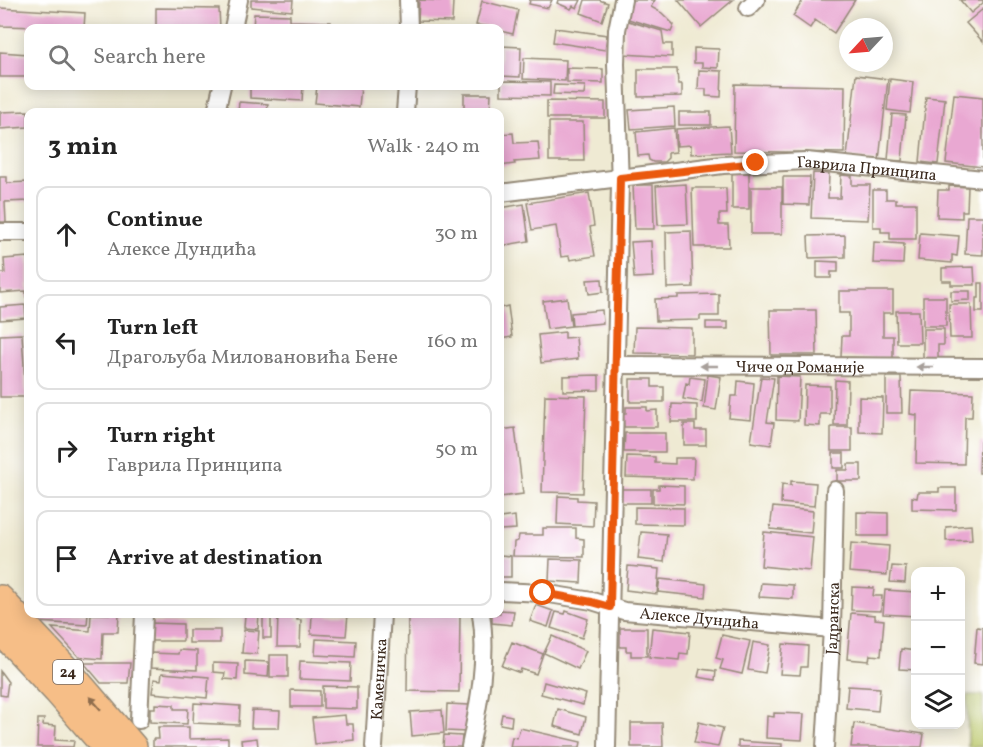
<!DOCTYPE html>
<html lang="en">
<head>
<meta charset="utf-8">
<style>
  :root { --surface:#fff; --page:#f6f6f6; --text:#222; --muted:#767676; --line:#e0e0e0 }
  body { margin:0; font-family:Vollkorn,serif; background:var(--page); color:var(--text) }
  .controls { position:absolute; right:18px; bottom:18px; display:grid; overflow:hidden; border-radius:12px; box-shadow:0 3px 15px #0003 }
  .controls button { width:54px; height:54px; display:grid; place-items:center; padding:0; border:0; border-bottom:2px solid var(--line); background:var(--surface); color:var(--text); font:30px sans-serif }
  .compass { position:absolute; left:839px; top:18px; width:54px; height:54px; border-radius:50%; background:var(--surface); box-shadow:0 3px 15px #0003; rotate:244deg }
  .stop { position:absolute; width:18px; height:18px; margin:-14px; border:4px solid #ea580c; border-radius:50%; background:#fff }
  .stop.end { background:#ea580c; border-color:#fff; box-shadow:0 2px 6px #0008 }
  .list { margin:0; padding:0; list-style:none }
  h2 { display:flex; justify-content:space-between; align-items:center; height:78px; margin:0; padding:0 24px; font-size:26px }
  h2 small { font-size:20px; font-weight:400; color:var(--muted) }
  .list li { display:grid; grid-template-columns:39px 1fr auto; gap:18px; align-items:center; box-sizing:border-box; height:96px; margin:0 12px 12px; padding:0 12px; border:2px solid var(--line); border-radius:12px }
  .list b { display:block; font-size:22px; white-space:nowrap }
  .list p { margin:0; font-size:20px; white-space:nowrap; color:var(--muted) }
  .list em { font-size:20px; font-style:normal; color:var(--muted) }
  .icon { flex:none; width:33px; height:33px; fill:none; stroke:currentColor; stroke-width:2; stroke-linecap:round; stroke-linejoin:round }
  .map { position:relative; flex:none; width:983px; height:747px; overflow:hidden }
  .search { position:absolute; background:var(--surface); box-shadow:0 3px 15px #0003; left:24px; top:24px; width:480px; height:66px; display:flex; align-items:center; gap:15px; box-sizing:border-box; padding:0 21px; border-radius:12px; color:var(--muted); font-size:22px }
  .panel { position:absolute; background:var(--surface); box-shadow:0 3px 15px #0003; left:24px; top:108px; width:480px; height:510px; border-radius:12px }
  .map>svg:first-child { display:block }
  .green { fill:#b9c668; stroke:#7a7843; stroke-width:1.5 }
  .building { fill:#e9a8d2 }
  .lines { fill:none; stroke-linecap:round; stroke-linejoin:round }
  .street-casing { stroke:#958a78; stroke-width:20 }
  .primary-casing { stroke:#958a78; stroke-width:30 }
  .street { stroke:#fff; stroke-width:16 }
  .primary { stroke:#f6be87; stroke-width:27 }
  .oneway { fill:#a79f9a }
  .oneway2 { fill:#8f6d4d }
  .route { stroke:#ea580c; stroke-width:8 }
  .labels { text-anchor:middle; stroke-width:4.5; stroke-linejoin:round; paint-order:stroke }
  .shield { fill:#fff; stroke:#766a62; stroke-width:1.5 }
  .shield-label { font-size:15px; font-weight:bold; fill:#3b2a1e }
  .street-label { font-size:16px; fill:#3b2a1e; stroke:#fff }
</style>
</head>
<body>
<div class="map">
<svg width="983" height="747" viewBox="0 0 983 747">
  <rect width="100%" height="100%" fill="#fff"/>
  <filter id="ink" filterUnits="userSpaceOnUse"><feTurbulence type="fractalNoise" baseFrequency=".0167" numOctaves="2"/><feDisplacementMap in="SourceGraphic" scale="12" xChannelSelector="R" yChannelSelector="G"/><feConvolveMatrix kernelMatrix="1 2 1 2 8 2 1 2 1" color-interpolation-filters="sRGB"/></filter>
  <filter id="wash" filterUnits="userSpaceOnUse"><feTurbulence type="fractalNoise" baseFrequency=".008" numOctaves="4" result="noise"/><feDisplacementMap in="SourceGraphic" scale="24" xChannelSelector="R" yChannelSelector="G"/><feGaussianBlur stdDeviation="1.35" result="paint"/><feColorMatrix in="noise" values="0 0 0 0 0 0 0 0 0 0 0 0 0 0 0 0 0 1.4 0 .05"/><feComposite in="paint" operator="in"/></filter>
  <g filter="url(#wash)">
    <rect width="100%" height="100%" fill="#efead3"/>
    <path class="green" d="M967,695H983V747H968Z"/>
    <g id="blocks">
      <path class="building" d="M251,0H293L292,11L251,7Z
        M419,0L453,1L452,22L418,21Z
        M530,0H552L548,8L529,4Z
        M558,0H581L577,8L573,6L571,9L557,3Z
        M585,0H599L608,3L602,21L581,13Z
        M630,0H655L651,7L662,13L674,25L671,32L625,18Z
        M678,0H733L701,27Z
        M803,0H855L834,33L815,20L810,28L793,16Z
        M960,0H983V3L971,13Z
        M482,1L518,10L513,34L500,31V28L476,25Z
        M0,8L85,13L84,28L0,26Z
        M156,8L219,9L220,28H156Z
        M983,9V42L966,23Z
        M254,14L290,15V21L331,22V28H253Z
        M625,20L662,31L664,44H672V57L623,54Z
        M555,28L607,35L605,50L553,42Z
        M500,46L521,47L520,77L500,76Z
        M694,48L719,49L718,68L702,67V63H694Z
        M0,52L28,54V77H0Z
        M524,58L566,60L565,81L523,79Z
        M567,68L603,69V83L567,82Z
        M638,69H677L678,84H682V96L638,97Z
        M699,70L722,71L721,97L706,96V89H698Z
        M856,75L888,79L879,161L847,157Z
        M890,79L913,82L910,113L887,110Z
        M501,81L550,82V96L501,95Z
        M735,84L845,86L844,153L734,151Z
        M554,85L585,86L584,95L553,94Z
        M250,86H303L302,101L250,98Z
        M317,86H361L359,107L315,103Z
        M464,94H491L490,112H464Z
        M954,94L983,97V167L946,163Z
        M926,97L945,99L938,164L920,162Z
        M547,101L605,102V118H547Z
        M239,102L268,104L267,112H238Z
        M674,107L675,126L631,129L629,110Z
        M28,111V127L0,129V112Z
        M679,112H711V125H679Z
        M892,114L906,115L902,161L888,160Z
        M549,122H583L584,161H549Z
        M729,126L731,152L691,154V145L677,146L676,129Z
        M674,128L676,152L668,153V158L664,162H653L649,160L648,155L638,156L636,132Z
        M513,133L514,143L538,142L540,160L514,162L515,164L500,166V134Z
        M732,172H749V209H732Z
        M813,173L829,174L828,198H840L841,175L852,176V185H870L868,220L811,218Z
        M0,177H7V183L28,182V201L5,202L6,222H0Z
        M783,177H810L809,205L783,204Z
        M686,184L688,224L658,225L656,186Z
        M633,185H653L654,229H635Z
        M949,186L968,187L967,211H962V218L937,217L938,190H949Z
        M751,187H782V234H751Z
        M692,188H726L727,214H719V225H728L729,247H694Z
        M873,190H886V199H896V203H916V239H890V232H881V227H873Z
        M589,193L594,226L590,227L595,256L570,260L569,256L561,257L556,226L532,230L527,203Z
        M524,204L529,241L500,246V208Z
        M967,216H983V255L965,254Z
        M691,231L693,287L667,288L666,232Z
        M920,233L959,236L957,256L952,255V263L918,260Z
        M845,235V257L809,258L808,236Z
        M651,241L653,277L634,278L631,242Z
        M874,242L904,244L903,264L873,263Z
        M28,257V297H26V291L0,293V273H5L4,259Z
        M817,261L838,262V272H831V278H817Z
        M974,267L975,285H951V281H942V268Z
        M602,279L603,292L589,294L587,280Z
        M979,283H983V312H976V298H979Z
        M839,291H893V313H883V336H893V358L841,357L842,336H849V313H839Z
        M951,291H970V300L951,301Z
        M719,294V316H700V320L656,321L655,299L678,298V295Z
        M923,297H946V326H923Z
        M567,298L571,326L547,329L543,301Z
        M949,304H971L972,338H950Z
        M25,305L26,318L0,320V307Z
        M508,306L512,337L500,339V308Z
        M602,310L603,323L572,326L571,313Z
        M770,310H816L817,355H771Z
        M896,311H919L920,343H897Z
        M706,322H728V329H706Z
        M635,327L692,328V354L634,353Z
        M923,329H944V345H938V360L923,359Z
        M565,332V338L576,337L578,359L541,363L538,335Z
        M22,334L26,397H0V335Z
        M599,375V390L563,391V376Z
        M708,375L721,377L716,410L704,408Z
        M777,376L800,377L798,421L776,420Z
        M690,377L705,379L702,402L683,399L686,383L689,384Z
        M761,377L774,378L767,422L774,423L771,445L751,442Z
        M886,377H901L902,413H886Z
        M630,379H652V387H664V402H630Z
        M835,380L848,381L847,425H834Z
        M738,381L754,383L751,420L729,418L731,396H737Z
        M805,385L830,386V414H820V426L804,425Z
        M911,391L973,393L972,417H965L964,464L916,463L917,415L910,414Z
        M545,395L586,396L583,493L542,492Z
        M859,397L883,398L882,433L859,432Z
        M672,404L697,405V422H671Z
        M626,407H647V411L657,410V427H624L623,413H626Z
        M684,424H695V430H706V445H684Z
        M831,427H852V451H831Z
        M515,428L523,494L500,497V430Z
        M625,433H665V452H624Z
        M980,442H983V473H979Z
        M833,453H844V468H833Z
        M627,456L655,457V463L675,464V458H694L693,479L626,477Z
        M848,464H861V481H837V470H848Z
        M791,481L816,483L814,506L781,503L782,484L791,485Z
        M659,485L684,486V504L653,503V489H659Z
        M939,488H956V510L912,509V497L917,498L918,492H939Z
        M621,489H651V503H621Z
        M558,496L577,497V500L594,501L593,526L557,524Z
        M635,507L684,508V525L635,524Z
        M773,507L813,511L811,533L770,529Z
        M857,512L888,513V536H857Z
        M515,516L516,529L500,530V518Z
        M971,525L972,540L946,541V527Z
        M543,528H576V538L584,539V557L513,556L514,542L518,541L519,535H543Z
        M641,532L667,534L664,562L638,559Z
        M764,532L813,537L810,571L761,566Z
        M851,543L889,546L887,575L849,572Z
        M500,555L511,556V577H500Z
        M550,559L582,560L581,583L549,581Z
        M628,566L659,569L657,594L626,590Z
        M892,566L906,567L905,583L890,582Z
        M660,579L706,584L705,597L658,592Z
        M761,583L793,585V599L759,597Z
        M852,587L874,588L873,596H882L881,611L851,610Z
        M885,590L916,592V616L883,614Z
        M536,605L553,611L548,627L530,621Z
        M500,610L514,611L512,625L492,623V614H500Z
        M566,611L588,619L582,638L551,628L556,612L565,614Z
        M851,613L875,615V619L884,620L881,656L870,655L869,661L847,659Z
        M37,614H88L87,625L37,622Z
        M91,614H119L118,632H103L102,659L79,657L52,628L90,631Z
        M245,614H259L258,629L244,628Z
        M263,614H271V638H263Z
        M278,614H297V620H301L300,647H277Z
        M312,614H348L346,636L311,634Z
        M408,614H460L459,692L407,691Z
        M151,623L183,624V641H151Z
        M977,627L983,628V664L974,663Z
        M620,628H647V656H631V651H626V647H620Z
        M652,628L690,632L688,654L680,653L679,660L649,657Z
        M189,630H220V643H189Z
        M244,630L259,631L257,654L242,653Z
        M722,635L750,641L742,674L720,669L723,660L716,658Z
        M552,636L586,651L578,669L544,653Z
        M316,639L356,641L355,657L315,655Z
        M512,642L543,654L536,674L521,669L520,673L502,666Z
        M753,642L770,645L765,673L748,670Z
        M783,644L808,646L807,667H801L800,675L780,674Z
        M901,649L916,651V670L899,669Z
        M179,650L197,651V670L150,668L151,653L178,654Z
        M270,655H288V677H270Z
        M245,661L269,662L268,677L245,675Z
        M300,661L351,663L350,681L299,679Z
        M84,663H130L128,683H101Z
        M213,663L238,664L237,680L224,679L225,673L213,672Z
        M700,669L716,671L715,680L698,677Z
        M0,671L8,682L6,696L0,695Z
        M162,673L209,677L207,698L152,693L154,679L161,680Z
        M544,682L586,694L583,705L541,694Z
        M323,686L357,687V709L323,708Z
        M848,686L880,688L878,711L846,708Z
        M291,690L320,691V707H291Z
        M194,703L240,706L239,725L193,723Z
        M155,704L174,705V709H188L187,724L150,722V708H155Z
        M447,704L469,705L467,732L446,731Z
        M558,709L586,717L582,734L554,726Z
        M252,710L280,711L279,728H251Z
        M442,710L444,733L412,736L410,712Z
        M774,713L804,714L802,740L766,738L767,716L774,717Z
        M502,714L512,716L511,726L500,724Z
        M345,715L346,724H353L354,740L315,744L312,718Z
        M38,719H44L43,725L56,726L55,740L74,741L73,747H37Z
        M699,722L723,728L718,747L694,743Z
        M631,723H662L663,747H631Z
        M854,723L924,734L922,747H851Z
        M158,727H189V739L228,738V747H153V739H159Z
        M520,728L581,742L580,747H510L512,737L517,738Z
        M444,735L462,736L461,747H443Z
        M257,738L258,747H242L241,740Z
        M738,741L782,744V747H738Z"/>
    </g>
  </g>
  <g filter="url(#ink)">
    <use href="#blocks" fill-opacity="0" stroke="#958a78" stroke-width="1.5"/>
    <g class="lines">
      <defs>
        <g id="street">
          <path d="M408,0L409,28"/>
          <path d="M748,8L756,0"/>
          <path d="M233,28L239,0"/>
          <path d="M216,112L222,86"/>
          <path d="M405,112L407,86"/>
          <path id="s1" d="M500,193L723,165L806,161L983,179"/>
          <path d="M0,232H28"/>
          <path id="s2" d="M617,365L983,367"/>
          <path id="s3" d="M500,591L543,593L592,601L624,611L832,629"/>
          <path d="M139,720L144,614"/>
          <path id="s4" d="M374,747L382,614"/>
          <path d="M470,747C479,704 488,657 481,614"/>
          <path d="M607,747L620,185L616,64L617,30L623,0"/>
          <path id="s5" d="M825,747L832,629L835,490"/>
        </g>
        <path id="primary" d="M0,599L73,677L133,747
          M0,630L58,692L106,747"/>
      </defs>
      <use href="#street" class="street-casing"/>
      <use href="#primary" class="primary-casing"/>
      <use href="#street" class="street"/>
      <use href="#primary" class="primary"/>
    </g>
    <defs><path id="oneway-solid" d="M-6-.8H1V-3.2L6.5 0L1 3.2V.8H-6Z" transform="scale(1.5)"/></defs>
    <g class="oneway">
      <use href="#oneway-solid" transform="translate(709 366) rotate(-180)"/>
      <use href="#oneway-solid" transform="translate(925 367) rotate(-180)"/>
    </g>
    <use class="oneway2" href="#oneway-solid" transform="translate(95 703) rotate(-131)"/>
  </g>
  <g class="lines" filter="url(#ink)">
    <path class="route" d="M543,593L592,602L610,607L620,178L756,163"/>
  </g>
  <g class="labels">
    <rect class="shield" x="53" y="660" width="30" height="24" rx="4.5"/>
    <g class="shield-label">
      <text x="68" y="677">24</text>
    </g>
    <g class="street-label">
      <text dy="6" stroke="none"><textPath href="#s1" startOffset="369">Гаврила Принципа</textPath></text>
      <text dy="6" stroke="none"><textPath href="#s2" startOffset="183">Чиче од Романије</textPath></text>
      <text dy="6" stroke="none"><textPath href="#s3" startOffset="202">Алексе Дундића</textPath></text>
      <text dy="6" stroke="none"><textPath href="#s5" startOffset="129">Јадранска</textPath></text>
      <text dy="6" stroke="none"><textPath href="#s4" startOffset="68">Каменичка</textPath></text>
    </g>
  </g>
</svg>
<div class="controls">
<button>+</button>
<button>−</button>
<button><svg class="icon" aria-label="layers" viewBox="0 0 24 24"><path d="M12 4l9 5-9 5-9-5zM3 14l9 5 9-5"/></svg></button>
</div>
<svg class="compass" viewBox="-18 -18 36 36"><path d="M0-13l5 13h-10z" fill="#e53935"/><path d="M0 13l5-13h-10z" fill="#767676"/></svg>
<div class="stop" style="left:543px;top:593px"></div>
<div class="stop end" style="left:756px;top:163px"></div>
<div class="search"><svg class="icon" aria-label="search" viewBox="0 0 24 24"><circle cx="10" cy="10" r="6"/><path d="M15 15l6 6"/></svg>Search here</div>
<section class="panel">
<h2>3 min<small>Walk · 240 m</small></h2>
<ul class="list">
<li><svg class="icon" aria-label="ahead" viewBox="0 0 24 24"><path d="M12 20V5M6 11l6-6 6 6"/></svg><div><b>Continue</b><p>Алексе Дундића</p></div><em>30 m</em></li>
<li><svg class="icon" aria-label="left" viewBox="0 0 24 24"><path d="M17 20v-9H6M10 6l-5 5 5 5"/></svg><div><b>Turn left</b><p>Драгољуба Миловановића Бене</p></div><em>160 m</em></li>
<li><svg class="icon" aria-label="right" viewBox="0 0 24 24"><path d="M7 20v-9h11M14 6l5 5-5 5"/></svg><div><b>Turn right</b><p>Гаврила Принципа</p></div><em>50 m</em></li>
<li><svg class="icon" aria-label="arrive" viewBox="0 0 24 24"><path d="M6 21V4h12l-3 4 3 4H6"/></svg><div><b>Arrive at destination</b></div></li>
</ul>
</section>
</div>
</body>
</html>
